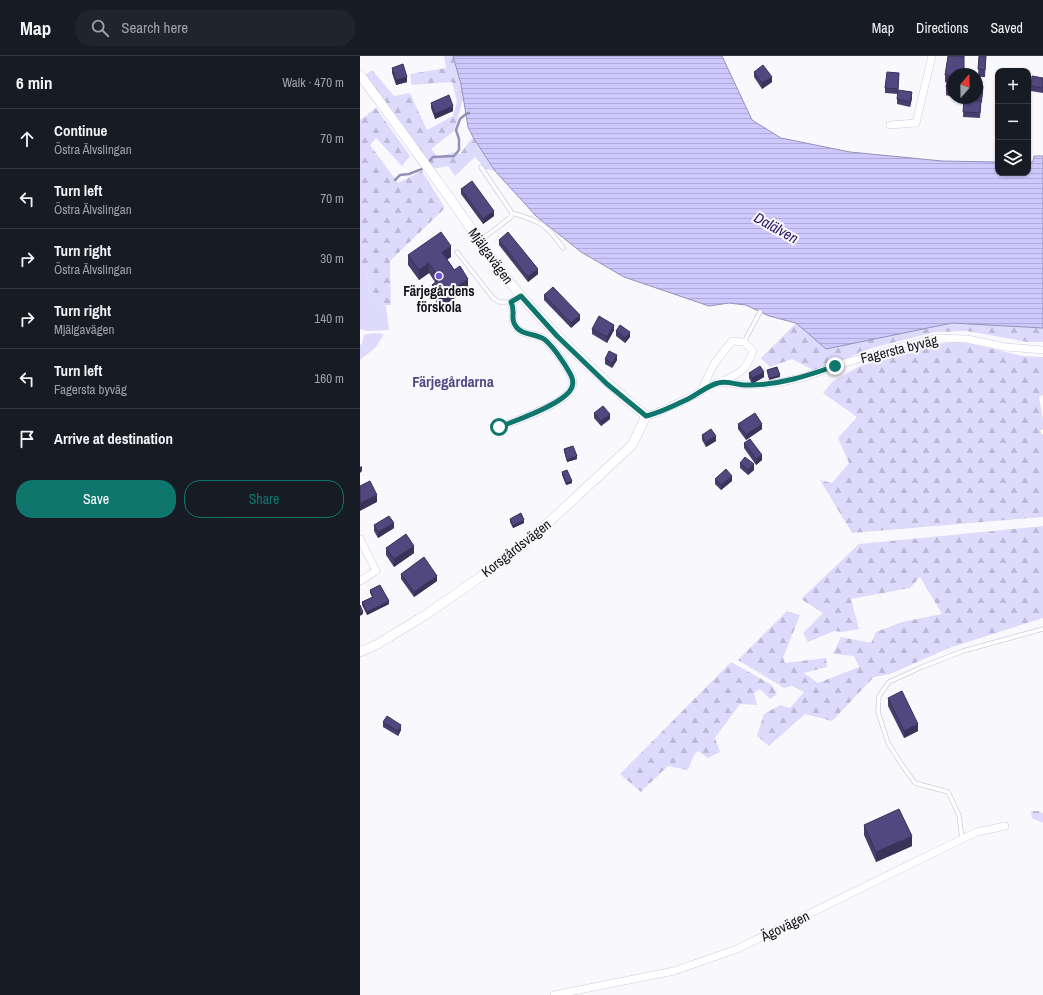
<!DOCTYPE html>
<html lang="en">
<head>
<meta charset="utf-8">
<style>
  :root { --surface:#171b24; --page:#20242c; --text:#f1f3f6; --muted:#9ea1a6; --line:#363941; --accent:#0f766e }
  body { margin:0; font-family:"Archivo Narrow",sans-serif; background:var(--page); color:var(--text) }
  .controls { position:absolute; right:12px; top:12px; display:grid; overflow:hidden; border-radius:8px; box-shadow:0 1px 3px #0004 }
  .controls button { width:36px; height:36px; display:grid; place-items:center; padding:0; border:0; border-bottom:1px solid var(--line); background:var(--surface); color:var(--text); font:20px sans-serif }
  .compass { position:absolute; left:587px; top:12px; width:36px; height:36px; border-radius:50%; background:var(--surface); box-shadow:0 1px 3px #0004; rotate:20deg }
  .stop { position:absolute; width:12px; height:12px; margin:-9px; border:3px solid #0f766e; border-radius:50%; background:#fff }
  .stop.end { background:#0f766e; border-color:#fff; box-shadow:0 1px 4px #0008 }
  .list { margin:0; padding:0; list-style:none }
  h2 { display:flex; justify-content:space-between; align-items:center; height:52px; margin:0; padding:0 16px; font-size:17px }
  h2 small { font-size:13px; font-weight:400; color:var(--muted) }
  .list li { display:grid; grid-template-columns:26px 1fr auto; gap:12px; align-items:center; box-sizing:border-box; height:60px; padding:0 16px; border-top:1px solid var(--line) }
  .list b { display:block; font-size:15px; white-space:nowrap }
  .list p { margin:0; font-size:13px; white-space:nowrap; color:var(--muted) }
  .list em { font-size:13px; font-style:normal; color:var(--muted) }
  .actions { display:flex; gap:8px; padding:12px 16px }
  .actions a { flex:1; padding:9px 0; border:1px solid var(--accent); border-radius:16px; text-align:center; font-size:14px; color:var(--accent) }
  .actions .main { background:var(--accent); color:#fff }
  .icon { flex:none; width:22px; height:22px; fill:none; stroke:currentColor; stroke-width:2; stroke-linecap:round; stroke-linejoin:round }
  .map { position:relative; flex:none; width:683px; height:939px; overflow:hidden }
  header { display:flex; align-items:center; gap:24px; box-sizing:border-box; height:56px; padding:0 20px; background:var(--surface); border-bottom:1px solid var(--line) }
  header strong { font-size:19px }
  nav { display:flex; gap:22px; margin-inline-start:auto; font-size:14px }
  .search { width:280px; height:36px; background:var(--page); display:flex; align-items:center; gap:10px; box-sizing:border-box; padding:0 14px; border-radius:16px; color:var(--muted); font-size:15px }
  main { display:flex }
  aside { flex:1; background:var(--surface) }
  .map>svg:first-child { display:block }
  .green { fill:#dddafb }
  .forest { fill:url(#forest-firs) }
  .water { fill:url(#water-rules); stroke:#9691b9 }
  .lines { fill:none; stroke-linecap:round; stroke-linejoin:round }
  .stream { stroke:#9691b9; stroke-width:2.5 }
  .lane-casing { stroke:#cecce1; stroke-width:5 }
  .street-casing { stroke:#cecce1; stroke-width:8 }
  .secondary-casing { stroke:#cecce1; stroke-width:10 }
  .lane { stroke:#fff; stroke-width:3.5 }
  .street { stroke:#fff; stroke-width:7 }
  .secondary { stroke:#fff; stroke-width:9 }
  .wall { fill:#463e6d }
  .shaded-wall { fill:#393259 }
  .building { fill:#51487f; stroke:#393259 }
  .route { stroke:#0f766e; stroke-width:5 }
  .poi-dot { fill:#7155cf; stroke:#f9f9fd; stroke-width:1.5 }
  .labels { text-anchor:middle; stroke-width:4; stroke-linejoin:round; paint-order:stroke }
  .street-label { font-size:14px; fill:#121119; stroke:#f9f9fd }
  .poi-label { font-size:14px; font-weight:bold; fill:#121119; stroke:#f9f9fd }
  .water-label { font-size:15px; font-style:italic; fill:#2c1861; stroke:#f9f9fd }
  .neighbourhood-label { font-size:15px; font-weight:bold; fill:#534886; stroke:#f9f9fd }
</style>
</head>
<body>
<header>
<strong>Map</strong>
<div class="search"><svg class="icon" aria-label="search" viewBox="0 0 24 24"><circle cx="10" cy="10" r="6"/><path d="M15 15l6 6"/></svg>Search here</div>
<nav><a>Map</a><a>Directions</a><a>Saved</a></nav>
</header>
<main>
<aside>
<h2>6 min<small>Walk · 470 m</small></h2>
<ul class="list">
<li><svg class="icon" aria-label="ahead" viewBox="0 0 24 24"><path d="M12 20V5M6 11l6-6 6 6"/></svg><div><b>Continue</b><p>Östra Älvslingan</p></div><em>70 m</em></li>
<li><svg class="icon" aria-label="left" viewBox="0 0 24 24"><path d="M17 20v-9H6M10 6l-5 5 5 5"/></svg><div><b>Turn left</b><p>Östra Älvslingan</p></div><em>70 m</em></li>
<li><svg class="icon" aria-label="right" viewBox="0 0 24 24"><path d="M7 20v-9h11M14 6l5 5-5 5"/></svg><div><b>Turn right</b><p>Östra Älvslingan</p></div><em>30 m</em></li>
<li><svg class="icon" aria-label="right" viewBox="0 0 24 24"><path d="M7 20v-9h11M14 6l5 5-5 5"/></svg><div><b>Turn right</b><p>Mjälgavägen</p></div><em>140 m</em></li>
<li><svg class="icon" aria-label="left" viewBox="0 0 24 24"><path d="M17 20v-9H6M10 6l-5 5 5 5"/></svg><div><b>Turn left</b><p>Fagersta byväg</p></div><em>160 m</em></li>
<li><svg class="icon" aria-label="arrive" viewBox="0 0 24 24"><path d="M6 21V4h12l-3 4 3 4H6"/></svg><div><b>Arrive at destination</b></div></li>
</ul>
<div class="actions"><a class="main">Save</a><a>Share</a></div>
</aside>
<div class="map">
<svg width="683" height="939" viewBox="0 0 683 939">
  <defs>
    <pattern id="forest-firs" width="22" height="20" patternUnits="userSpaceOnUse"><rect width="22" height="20" fill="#dddafb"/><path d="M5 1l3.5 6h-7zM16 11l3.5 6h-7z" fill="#bdbad7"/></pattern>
    <pattern id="water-rules" width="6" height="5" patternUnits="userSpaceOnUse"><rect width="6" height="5" fill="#cec8fd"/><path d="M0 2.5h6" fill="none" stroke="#b0abd8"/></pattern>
  </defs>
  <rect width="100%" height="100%" fill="#f9f9fd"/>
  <path class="green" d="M0,214L7,216L10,240L20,250H26L29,274L7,275L0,273Z
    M13,277L24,278L16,291L0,304V289L2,288L4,279Z"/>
  <path class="forest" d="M84,0H93L101,28L103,43L94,75L71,93L78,101L94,96L100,98L113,81L135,115L126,113L115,101L95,120L88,110L73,113L5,19L12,14L34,40L50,37L67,74L93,60L97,45L92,26L52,29L50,18L86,12Z
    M16,52L50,100L42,110L16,82L10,89L38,127L62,115L85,152L30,205L31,249L20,250L10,240L7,216L0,214V64Z
    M436,267L466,293L592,267L683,272V286H667L607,275L575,276L512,292L455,315L432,303L410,311L401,302Z
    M600,285L662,300L683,301V339L679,341L683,364V461L492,477L460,424L472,427L489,407L478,382L497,361L463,337L473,325L500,310L561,290Z
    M683,470V562L589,592L530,618L514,621L472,665L445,658L409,690L397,680L404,658L420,649L430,652L444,636L432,630L424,632L378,604L427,555L440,559L423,602L425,607L466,602L467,611L444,617L458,627L499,611L494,600L473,598L481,581L511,587L516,576L542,566L582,558L560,521L550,532L491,543L499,573L483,576L474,575L448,586L443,577L463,557L441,543L499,488Z
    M371,606L412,629L417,638L410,643L400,633L394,637L397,649L380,648L355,682L360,696L348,702L338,695L334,699L328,714L308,710L281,736L260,718Z
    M671,755H679L683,758V767L672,762Z"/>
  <path class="water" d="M93,0H362L392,64L421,82L490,96L582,105L638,106V117H668V106H673L674,100H683V272L592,267L466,293L436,267L409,260L386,249L369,247L349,250L264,221L221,196L176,160L135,115L113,81L108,71L101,28Z"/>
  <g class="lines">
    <path class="stream" d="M35,124L40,119L49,118L62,113L73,101L94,100L99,94V83L96,74L100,63L106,58L109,57"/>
    <defs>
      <path id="lane" d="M121,111L152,157L151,161L121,184
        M152,157C180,165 186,168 203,192
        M97,196L133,242L139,246H151
        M384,286L400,256
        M682,375L683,377
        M602,783L599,759L588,736L555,727L542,709L528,687L518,656L519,640L529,626L562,611L603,595L683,573"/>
      <path id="street" d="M530,69L556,67L572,0
        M341,335L354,308L372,285L384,286L393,295C386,315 380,317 361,326
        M286,360L294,358L329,342L341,335L359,326L388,329L417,327L445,321L475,310L532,293L578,282L607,283L646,291L683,294
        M139,371C155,365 208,347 212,331C215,323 210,316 205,309C199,300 193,290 184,283C175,277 161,280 155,269C150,262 156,256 151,246L161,240
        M0,483L16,515L0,525
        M194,939L314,915L377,893L602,783L617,776L645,770"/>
      <path id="secondary" d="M0,19C32,62 63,105 94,148C116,180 137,212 162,241C200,285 242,323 286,360L272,389L173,481L126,517L67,558L16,589L0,596"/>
    </defs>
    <use href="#lane" class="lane-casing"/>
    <use href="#street" class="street-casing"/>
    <use href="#secondary" class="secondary-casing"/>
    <use href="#lane" class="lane"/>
    <use href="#street" class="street"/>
    <use href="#secondary" class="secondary"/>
  </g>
  <path class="wall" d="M604,0V18H593V37L592,41L586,39V31L587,27L585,26V19Z
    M619,0H626L625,21H618Z
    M32,12L47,26L36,29L32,17Z
    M394,16L412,26L402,33L394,21Z
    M539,22L538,38L525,37V32Z
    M683,22V37L671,35V30Z
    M617,30H623L622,47L621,46L620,62L603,61L604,44L616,45V42H615H617Z
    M552,42L550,51L537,48V43Z
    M71,47L93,55L75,63L71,52Z
    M101,133L134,160L123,168L101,138Z
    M139,184L178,218L168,226L139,189Z
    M48,199L91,201L87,203L108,233L80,252L72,239V229L75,226L69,217L59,224L48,209Z
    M184,239L220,264L211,272L184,244Z
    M232,273L254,274L247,287L232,278Z
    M256,275L270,281L265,287L256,280Z
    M245,303L257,304L252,312L245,308Z
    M389,317L404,321L392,328L389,322Z
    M234,357L250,363L241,370L234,362Z
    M378,368L402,373L386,384L378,373Z
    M342,379L356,385L346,391L342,384Z
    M384,387L402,404L396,409L384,392Z
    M204,393L217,403L207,406L204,395Z
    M380,407L394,414L388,419L380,412Z
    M202,416L212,427L206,429L202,419Z
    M355,423L372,425L361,434L355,428Z
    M150,463L164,467L153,472L150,466Z
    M14,469L34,472L18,482L14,475Z
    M26,492L54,497L34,511L26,499Z
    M41,518L77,525L54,541L41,523Z
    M10,534L29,548L7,559L2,549V546L12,541L10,537Z
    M528,642L558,675L544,682L528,650Z
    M23,666L41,674L38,680L23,671Z
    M504,769L552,790L516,806L504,779Z"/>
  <path class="shaded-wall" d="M47,21V26L36,29V24Z
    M412,21V26L402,33V27Z
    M593,29V37L592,41V33Z
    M552,36V42L550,51V46Z
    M93,50V55L75,63V58Z
    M134,155V160L123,168V163Z
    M91,190V201L82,207V196Z
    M69,207V217L59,224V214Z
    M178,213V218L168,226V221Z
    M108,223V233L80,252V242Z
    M220,259V264L211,272V267Z
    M254,269V274L247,287V281Z
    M270,276V281L265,287V282Z
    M257,299V304L252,312V307Z
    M404,316V321L392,328V322Z
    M420,319V321L409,324V322Z
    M250,358V363L241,370V365Z
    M402,368V373L386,384V379Z
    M356,380V385L346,391V386Z
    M402,399V404L396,409V403Z
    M217,400V403L207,406V404Z
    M394,408V414L388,419V414Z
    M2,410V415L0,417V411Z
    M372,420V425L361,434V429Z
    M212,425V427L206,429V427Z
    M17,439V446L0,455V447Z
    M164,464V467L153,472V470Z
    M34,467V472L18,482V476Z
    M54,490V497L34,511V503Z
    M77,520V525L54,541V536Z
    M29,545V548L7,559V556Z
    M3,556V558L0,560V557Z
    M558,668V675L544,682V675Z
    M41,669V674L38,680V675Z
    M552,780V790L516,806V796Z"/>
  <path class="building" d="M588,0H604V14H596L595,17H596V18H593V29L592,33L586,31L589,19H585Z
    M619,0H626L625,14L618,13Z
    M43,8L47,21L36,24L32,12Z
    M403,9L412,21L402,27L394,16Z
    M527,16L539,17L538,33L525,32Z
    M672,20L683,22V32L671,30Z
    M617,30H623L622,41H617Z
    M538,34L552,36L550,46L537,43Z
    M89,39L93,50L75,58L71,47Z
    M604,44L621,45L620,57L603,56Z
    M112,125L134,155L123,163L101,133Z
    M81,176L91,190L82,196L94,214L100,210L108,223L80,242L72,229L80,223L69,207L59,214L48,199Z
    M148,176L178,213L168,221L139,184Z
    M193,231L220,259L211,267L184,239Z
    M239,260L254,269L247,281L232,273Z
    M260,269L270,276L265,282L256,275Z
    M249,295L257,299L252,307L245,303Z
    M400,310L404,316L392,322L389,317Z
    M417,311L420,319L409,322L407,314Z
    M243,350L250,358L241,365L234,357Z
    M395,357L402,368L386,379L378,368Z
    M351,373L356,380L346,386L342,379Z
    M390,383L402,399L396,403L384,387Z
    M213,390L217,400L207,404L204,393Z
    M385,401L394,408L388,414L380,407Z
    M366,413L372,420L361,429L355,423Z
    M207,414L212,425L206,427L202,416Z
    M10,425L17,439L0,447V430Z
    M161,457L164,464L153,470L150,463Z
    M29,460L34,467L18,476L14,469Z
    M46,478L54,490L34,503L26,492Z
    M64,501L77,520L54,536L41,518Z
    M20,529L29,545L7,556L2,546L13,541L10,534Z
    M0,549L3,556L0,557Z
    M542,635L558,668L544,675L528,642Z
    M27,660L41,669L38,675L23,666Z
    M539,753L552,780L516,796L504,769Z"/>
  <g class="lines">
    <path class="route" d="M139,371C155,365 207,347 212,331C215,323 209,316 205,309C199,300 193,290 184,283C175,277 161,280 155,269C150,262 156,256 151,246L161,240L197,280L247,328L286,360C300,357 315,349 328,343C338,338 347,330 358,327C367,324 379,330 389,329C419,329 447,320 475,310"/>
  </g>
  <circle class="poi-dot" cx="79" cy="220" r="4"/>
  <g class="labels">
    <g class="street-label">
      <text transform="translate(131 200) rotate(54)" y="5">Mjälgavägen</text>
      <text transform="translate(539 293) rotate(-14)" y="5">Fagersta byväg</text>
      <text transform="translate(156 492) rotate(-38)" y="5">Korsgårdsvägen</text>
      <text transform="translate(425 870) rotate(-26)" y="5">Ägovägen</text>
    </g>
    <g class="poi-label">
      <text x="79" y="240">Färjegårdens<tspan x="79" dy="16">förskola</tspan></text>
    </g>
    <g class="water-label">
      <text transform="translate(416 172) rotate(29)" y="5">Dalälven</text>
    </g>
    <g class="neighbourhood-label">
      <text x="93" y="331">Färjegårdarna</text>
    </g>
  </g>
</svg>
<div class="controls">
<button>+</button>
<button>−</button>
<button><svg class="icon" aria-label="layers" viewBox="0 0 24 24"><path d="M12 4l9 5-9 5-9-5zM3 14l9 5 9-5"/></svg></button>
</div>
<svg class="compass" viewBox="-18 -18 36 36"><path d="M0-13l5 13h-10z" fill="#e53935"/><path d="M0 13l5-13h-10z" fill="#9ea1a6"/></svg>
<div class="stop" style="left:139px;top:371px"></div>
<div class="stop end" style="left:475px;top:310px"></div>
</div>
</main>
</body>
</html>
